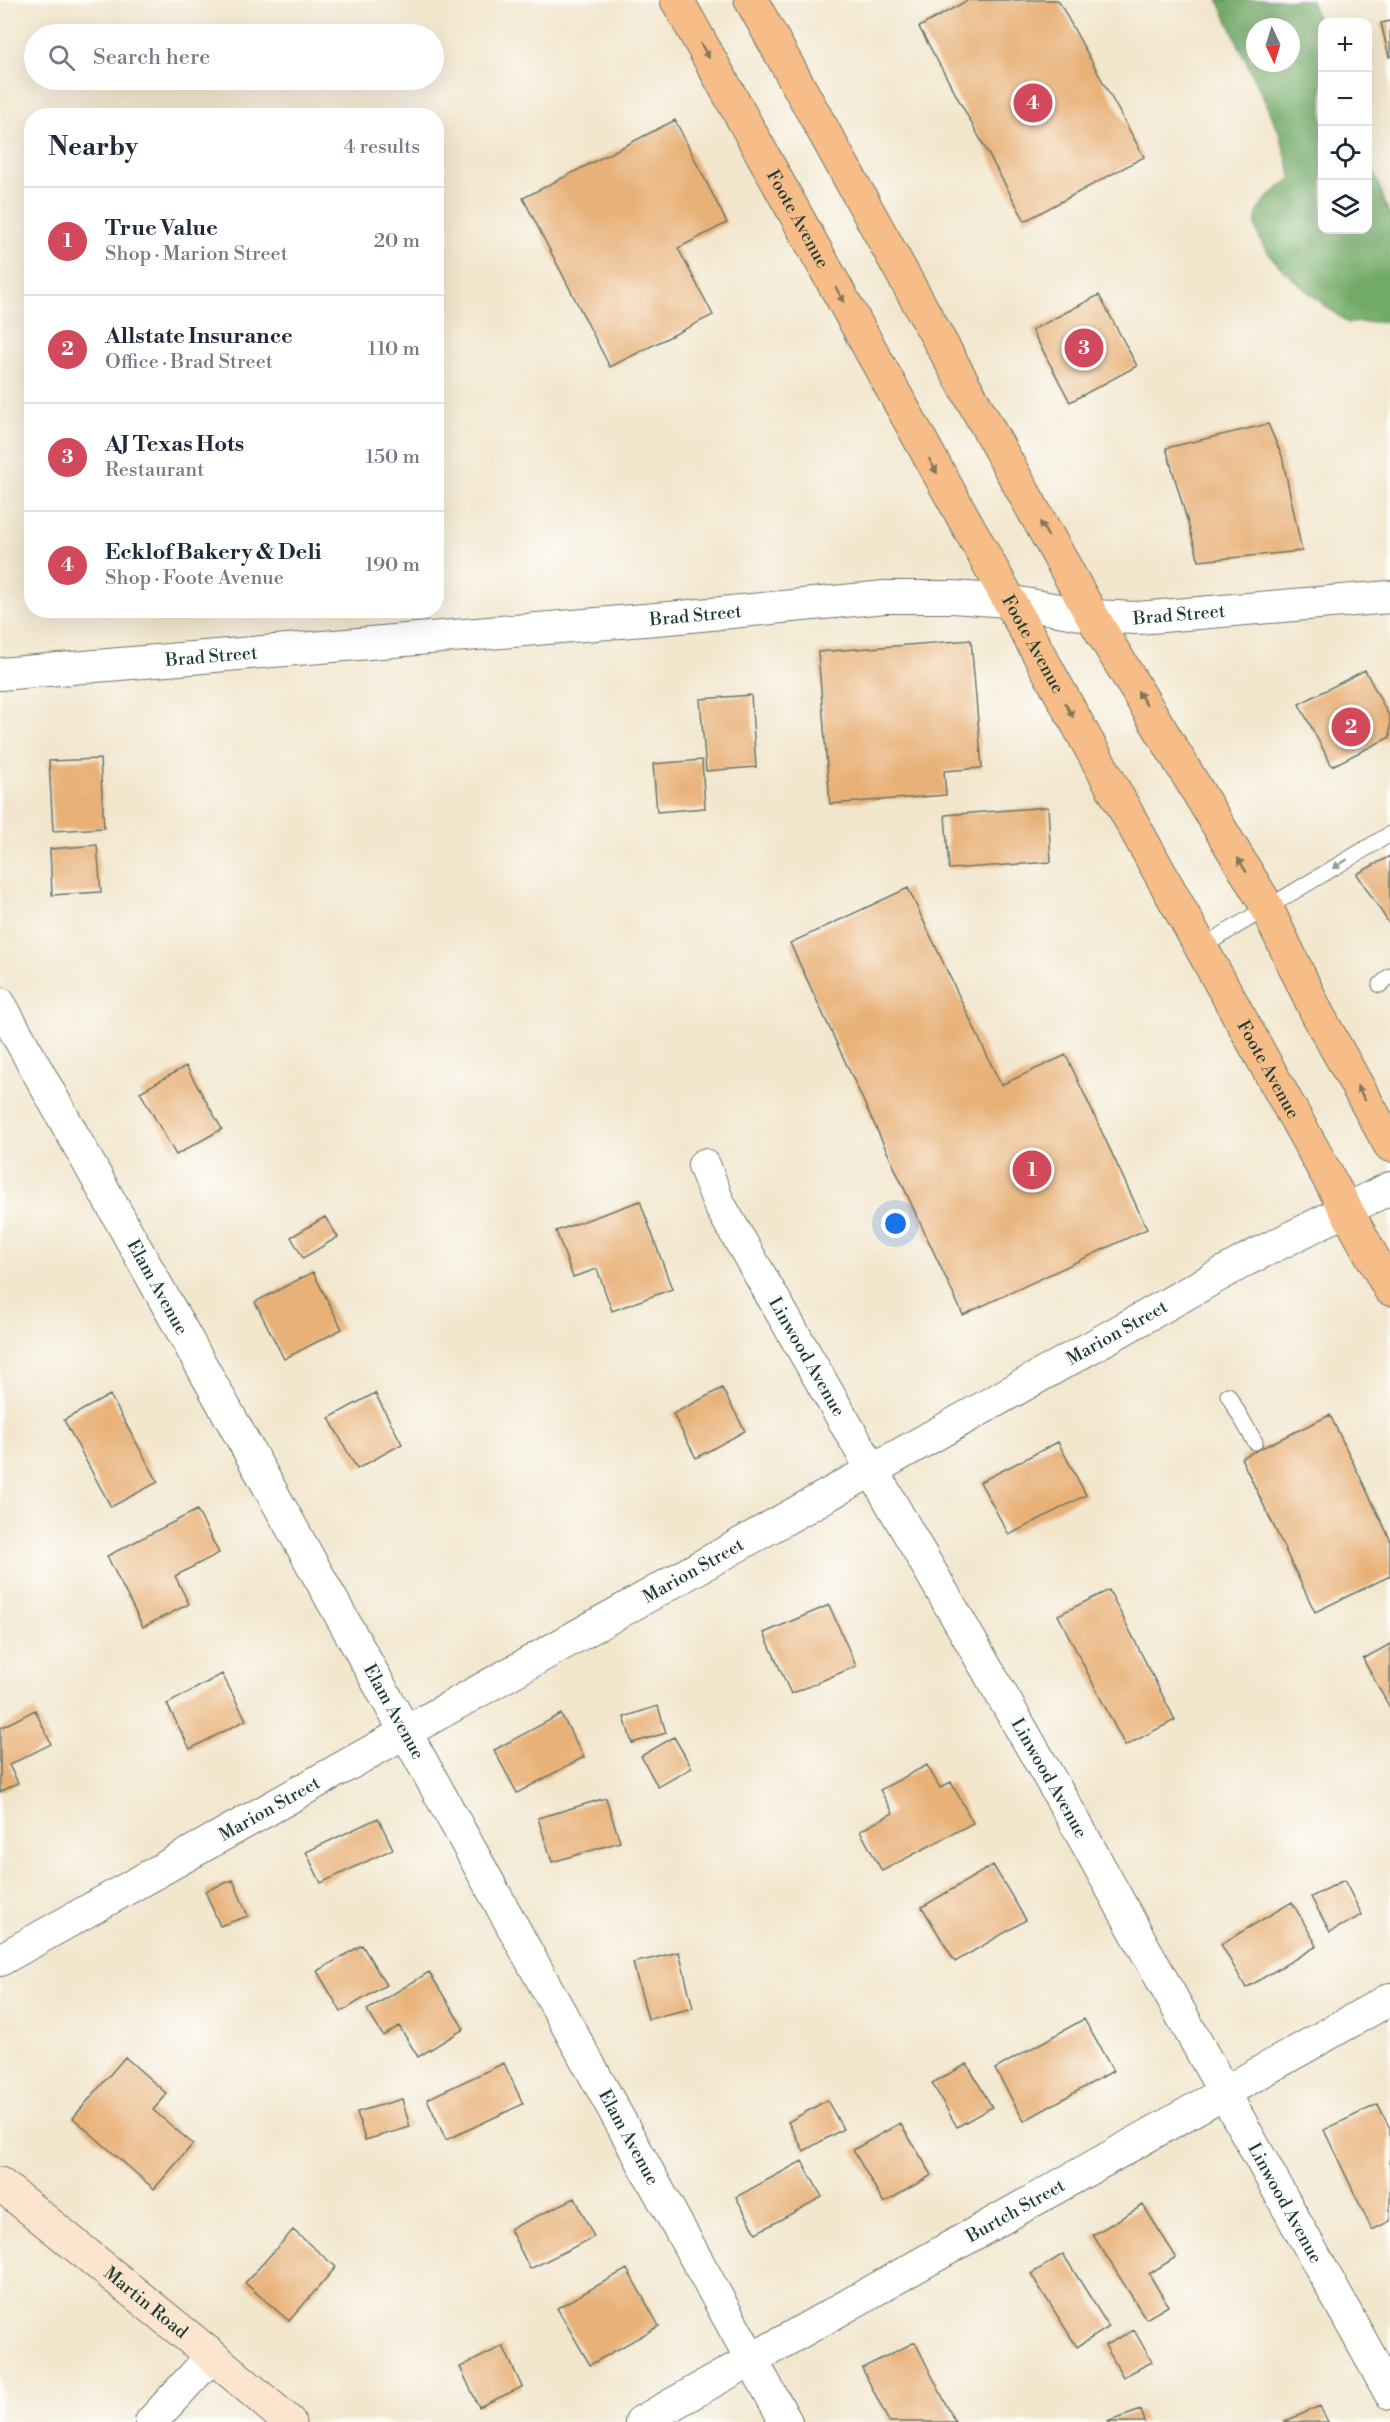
<!DOCTYPE html>
<html lang="en">
<head>
<meta charset="utf-8">
<style>
  :root { --surface:#fff; --page:#f6f6f7; --text:#1f2937; --muted:#747a83; --line:#e0e1e3; --accent:#d1495b }
  body { margin:0; font-family:"Libre Bodoni",serif; background:var(--page); color:var(--text) }
  .controls { position:absolute; right:18px; top:18px; display:grid; overflow:hidden; border-radius:12px; box-shadow:0 6px 24px #0002 }
  .controls button { width:54px; height:54px; display:grid; place-items:center; padding:0; border:0; border-bottom:2px solid var(--line); background:var(--surface); color:var(--text); font:30px sans-serif }
  .compass { position:absolute; left:1246px; top:18px; width:54px; height:54px; border-radius:50%; background:var(--surface); box-shadow:0 6px 24px #0002; rotate:176deg }
  .you { position:absolute; left:896px; top:1224px; width:21px; height:21px; margin:-15px; border:4px solid #fff; border-radius:50%; background:#1a73e8; box-shadow:0 0 0 9px #1a73e833 }
  .badge { display:grid; place-items:center; width:39px; height:39px; border-radius:50%; background:var(--accent); color:#fff; font-size:20px; font-weight:700 }
  .pin { position:absolute; translate:-50% -50%; border:3px solid #fff; box-shadow:0 2px 6px #0006 }
  .list { margin:0; padding:0; list-style:none }
  h2 { display:flex; justify-content:space-between; align-items:center; height:78px; margin:0; padding:0 24px; font-size:26px }
  h2 small { font-size:20px; font-weight:400; color:var(--muted) }
  .list li { display:grid; grid-template-columns:39px 1fr auto; gap:18px; align-items:center; box-sizing:border-box; height:108px; padding:0 24px; border-top:2px solid var(--line) }
  .list b { display:block; font-size:22px; white-space:nowrap }
  .list p { margin:0; font-size:20px; white-space:nowrap; color:var(--muted) }
  .list em { font-size:20px; font-style:normal; color:var(--muted) }
  .icon { flex:none; width:33px; height:33px; fill:none; stroke:currentColor; stroke-width:2; stroke-linecap:round; stroke-linejoin:round }
  .map { position:relative; flex:none; width:1390px; height:2422px; overflow:hidden }
  .search { position:absolute; background:var(--surface); box-shadow:0 6px 24px #0002; left:24px; top:24px; width:420px; height:66px; display:flex; align-items:center; gap:15px; box-sizing:border-box; padding:0 21px; border-radius:33px; color:var(--muted); font-size:22px }
  .panel { position:absolute; background:var(--surface); box-shadow:0 6px 24px #0002; left:24px; top:108px; width:420px; height:510px; border-radius:24px }
  .map>svg:first-child { display:block }
  .forest { fill:#72aa68; stroke:#48744e; stroke-width:1.5; fill-rule:evenodd }
  .building { fill:#e8b178 }
  .lines { fill:none; stroke-linecap:round; stroke-linejoin:round }
  .lane-casing { stroke:#69786a; stroke-width:17 }
  .street-casing { stroke:#69786a; stroke-width:34 }
  .secondary-casing { stroke:#69786a; stroke-width:35 }
  .highway-casing { stroke:#69786a; stroke-width:35 }
  .lane { stroke:#fff; stroke-width:15 }
  .street { stroke:#fff; stroke-width:32 }
  .secondary { stroke:#fce5cf; stroke-width:33 }
  .highway { stroke:#f7bd88; stroke-width:33 }
  .oneway { fill:#80775a }
  .oneway2 { fill:#8f9e9a }
  .labels { text-anchor:middle; stroke-width:4.5; stroke-linejoin:round; paint-order:stroke }
  .street-label { font-size:18px; fill:#1f3d34; stroke:#fdfcf7 }
</style>
</head>
<body>
<div class="map">
<svg width="1390" height="2422" viewBox="0 0 1390 2422">
  <rect width="100%" height="100%" fill="#fdfcf7"/>
  <filter id="ink" filterUnits="userSpaceOnUse"><feTurbulence type="fractalNoise" baseFrequency=".0167" numOctaves="2"/><feDisplacementMap in="SourceGraphic" scale="12" xChannelSelector="R" yChannelSelector="G"/><feConvolveMatrix kernelMatrix="1 2 1 2 8 2 1 2 1" color-interpolation-filters="sRGB"/></filter>
  <filter id="wash" filterUnits="userSpaceOnUse"><feTurbulence type="fractalNoise" baseFrequency=".008" numOctaves="4" result="noise"/><feDisplacementMap in="SourceGraphic" scale="24" xChannelSelector="R" yChannelSelector="G"/><feGaussianBlur stdDeviation="1.35" result="paint"/><feColorMatrix in="noise" values="0 0 0 0 0 0 0 0 0 0 0 0 0 0 0 0 0 1.4 0 .05"/><feComposite in="paint" operator="in"/></filter>
  <g filter="url(#wash)">
    <rect width="100%" height="100%" fill="#f2e6cd"/>
    <path class="forest" d="M1218,0H1311L1322,33V230H1368V156L1390,217V321L1348,323C1323,303 1244,250 1257,214C1263,198 1280,188 1292,178L1280,134ZM1255,27H1291V63H1255Z"/>
    <g id="blocks">
      <path class="building" d="M968,0H1058L1144,157L1025,221L919,27Z
        M1390,21V57H1389L1381,23Z
        M675,120L727,223L678,248L713,315L610,367L523,198Z
        M1099,295L1137,366L1070,402L1032,330Z
        M1268,424L1282,456L1302,551L1199,561L1166,448Z
        M971,640L982,768L944,771L946,795L830,804L818,652Z
        M1365,670L1390,718V737L1332,766L1299,704Z
        M751,695L756,767L706,771L700,699Z
        M100,759L104,828L53,831L49,761Z
        M702,760L705,808L657,812L653,764Z
        M1048,807L1051,862L949,869L945,815Z
        M97,845L101,892L52,895L50,849Z
        M1390,856V925L1357,874Z
        M908,888L1001,1085L1066,1055L1147,1229L963,1315L790,943Z
        M186,1066L222,1129L176,1155L140,1092Z
        M640,1201L672,1289L612,1311L597,1269L573,1277L556,1231Z
        M325,1217L338,1237L303,1258L291,1237Z
        M313,1272L342,1329L284,1359L255,1302Z
        M722,1388L745,1431L696,1458L673,1414Z
        M375,1393L402,1444L357,1469L329,1418Z
        M110,1395L158,1482L111,1507L64,1420Z
        M1330,1415L1390,1539V1576L1315,1612L1241,1458Z
        M1058,1442L1086,1495L1009,1535L980,1482Z
        M197,1510L219,1553L175,1576L189,1604L143,1627L107,1556Z
        M1109,1590L1175,1720L1125,1746L1058,1615Z
        M829,1605L856,1666L791,1694L764,1633Z
        M1390,1644V1708L1363,1659Z
        M222,1674L246,1720L190,1749L167,1704Z
        M658,1706L666,1733L632,1743L624,1717Z
        M35,1710L51,1744L9,1765L18,1783L0,1792V1728Z
        M561,1714L584,1757L517,1793L494,1750Z
        M674,1737L692,1768L658,1787L641,1756Z
        M927,1765L940,1788L951,1782L973,1823L882,1871L860,1831L893,1813L880,1790Z
        M606,1798L620,1842L552,1862L538,1818Z
        M378,1818L393,1849L321,1883L306,1852Z
        M993,1865L1026,1920L955,1962L922,1907Z
        M233,1880L248,1916L220,1926L205,1891Z
        M1344,1880L1362,1915L1330,1932L1311,1897Z
        M1292,1902L1317,1946L1246,1988L1221,1944Z
        M362,1945L386,1985L341,2012L317,1971Z
        M679,1952L693,2008L648,2019L633,1963Z
        M429,1972L464,2029L418,2057L399,2026L383,2036L367,2010Z
        M1084,2019L1113,2071L1024,2121L995,2069Z
        M125,2057L167,2094L153,2110L193,2144L154,2189L73,2118Z
        M504,2063L523,2104L446,2140L427,2099Z
        M967,2064L992,2107L957,2127L932,2083Z
        M402,2099L410,2127L365,2140L357,2112Z
        M827,2100L843,2129L804,2151L788,2122Z
        M1378,2104L1390,2129V2221L1372,2230L1324,2130Z
        M900,2123L932,2175L884,2203L853,2150Z
        M802,2161L822,2197L756,2233L736,2197Z
        M575,2198L594,2237L530,2269L510,2229Z
        M1143,2205L1176,2257L1149,2274L1168,2306L1146,2319L1093,2235Z
        M293,2230L336,2267L289,2321L245,2283Z
        M1063,2254L1109,2327L1077,2347L1031,2274Z
        M627,2269L659,2326L590,2365L557,2308Z
        M1134,2330L1152,2362L1123,2377L1105,2345Z
        M915,2342L955,2422H889L862,2368Z
        M503,2346L522,2387L479,2407L460,2367Z
        M1320,2406L1328,2422H1284Z
        M1141,2410L1145,2422H1107Z"/>
    </g>
  </g>
  <g filter="url(#ink)">
    <use href="#blocks" fill-opacity="0" stroke="#69786a" stroke-width="1.5"/>
    <g class="lines">
      <defs>
        <path id="lane" d="M1200,948L1390,834
          M1380,985L1390,976
          M1228,1395L1255,1442"/>
        <g id="street">
          <path id="s1" d="M0,674L680,617L885,597H952L1008,601L1092,616L1138,618L1390,597"/>
          <path id="s2" d="M0,1004L406,1733L786,2422"/>
          <path id="s3" d="M704,1165L719,1204L1076,1824L1390,2393"/>
          <path id="s4" d="M0,1960L1246,1260L1390,1188"/>
          <path d="M151,2422L212,2356"/>
          <path id="s5" d="M641,2422L1390,1999"/>
        </g>
        <g id="secondary">
          <path id="s6" d="M0,2184L212,2356L289,2422"/>
        </g>
        <g id="highway">
          <path id="s7" d="M677,0L1390,1289"/>
          <path d="M751,0L1092,616L1262,898L1318,1015L1390,1145"/>
        </g>
      </defs>
      <use href="#lane" class="lane-casing"/>
      <use href="#street" class="street-casing"/>
      <use href="#secondary" class="secondary-casing"/>
      <use href="#highway" class="highway-casing"/>
      <use href="#lane" class="lane"/>
      <use href="#street" class="street"/>
      <use href="#secondary" class="secondary"/>
      <use href="#highway" class="highway"/>
    </g>
    <defs><path id="oneway-solid" d="M-6-.8H1V-3.2L6.5 0L1 3.2V.8H-6Z" transform="scale(1.5)"/></defs>
    <g class="oneway">
      <use href="#oneway-solid" transform="translate(705 51) rotate(61)"/>
      <use href="#oneway-solid" transform="translate(840 295) rotate(61)"/>
      <use href="#oneway-solid" transform="translate(933 466) rotate(61)"/>
      <use href="#oneway-solid" transform="translate(1044 529) rotate(-119)"/>
      <use href="#oneway-solid" transform="translate(1142 698) rotate(-121)"/>
      <use href="#oneway-solid" transform="translate(1069 710) rotate(61)"/>
      <use href="#oneway-solid" transform="translate(1242 865) rotate(-121)"/>
      <use href="#oneway-solid" transform="translate(1361 1093) rotate(-119)"/>
    </g>
    <use class="oneway2" href="#oneway-solid" transform="translate(1340 864) rotate(149)"/>
  </g>
  <g class="labels">
    <g class="street-label">
      <text dy="6" stroke="none"><textPath href="#s7" startOffset="250">Foote Avenue</textPath></text>
      <text dy="6" stroke="none"><textPath href="#s1" startOffset="1184">Brad Street</textPath></text>
      <text dy="6" stroke="none"><textPath href="#s1" startOffset="698">Brad Street</textPath></text>
      <text dy="6" stroke="none"><textPath href="#s7" startOffset="736">Foote Avenue</textPath></text>
      <text dy="6" stroke="none"><textPath href="#s1" startOffset="212">Brad Street</textPath></text>
      <text dy="6" stroke="none"><textPath href="#s7" startOffset="1222">Foote Avenue</textPath></text>
      <text dy="6" stroke="none"><textPath href="#s2" startOffset="324">Elam Avenue</textPath></text>
      <text dy="6" stroke="none"><textPath href="#s4" startOffset="1281">Marion Street</textPath></text>
      <text dy="6" stroke="none"><textPath href="#s3" startOffset="218">Linwood Avenue</textPath></text>
      <text dy="6" stroke="none"><textPath href="#s4" startOffset="795">Marion Street</textPath></text>
      <text dy="6" stroke="none"><textPath href="#s2" startOffset="810">Elam Avenue</textPath></text>
      <text dy="6" stroke="none"><textPath href="#s3" startOffset="704">Linwood Avenue</textPath></text>
      <text dy="6" stroke="none"><textPath href="#s4" startOffset="309">Marion Street</textPath></text>
      <text dy="6" stroke="none"><textPath href="#s2" startOffset="1296">Elam Avenue</textPath></text>
      <text dy="6" stroke="none"><textPath href="#s3" startOffset="1190">Linwood Avenue</textPath></text>
      <text dy="6" stroke="none"><textPath href="#s5" startOffset="430">Burtch Street</textPath></text>
      <text dy="6" stroke="none"><textPath href="#s6" startOffset="188">Martin Road</textPath></text>
    </g>
  </g>
</svg>
<div class="controls">
<button>+</button>
<button>−</button>
<button><svg class="icon" aria-label="locate" viewBox="0 0 24 24"><circle cx="12" cy="12" r="6"/><path d="M12 2v4M12 18v4M2 12h4M18 12h4"/></svg></button>
<button><svg class="icon" aria-label="layers" viewBox="0 0 24 24"><path d="M12 4l9 5-9 5-9-5zM3 14l9 5 9-5"/></svg></button>
</div>
<svg class="compass" viewBox="-18 -18 36 36"><path d="M0-13l5 13h-10z" fill="#e53935"/><path d="M0 13l5-13h-10z" fill="#747a83"/></svg>
<div class="you"></div>
<div class="pin badge" style="left:1032px;top:1170px">1</div>
<div class="pin badge" style="left:1351px;top:727px">2</div>
<div class="pin badge" style="left:1084px;top:348px">3</div>
<div class="pin badge" style="left:1033px;top:103px">4</div>
<div class="search"><svg class="icon" aria-label="search" viewBox="0 0 24 24"><circle cx="10" cy="10" r="6"/><path d="M15 15l6 6"/></svg>Search here</div>
<section class="panel">
<h2>Nearby<small>4 results</small></h2>
<ul class="list">
<li><span class="badge">1</span><div><b>True Value</b><p>Shop · Marion Street</p></div><em>20 m</em></li>
<li><span class="badge">2</span><div><b>Allstate Insurance</b><p>Office · Brad Street</p></div><em>110 m</em></li>
<li><span class="badge">3</span><div><b>AJ Texas Hots</b><p>Restaurant</p></div><em>150 m</em></li>
<li><span class="badge">4</span><div><b>Ecklof Bakery &amp; Deli</b><p>Shop · Foote Avenue</p></div><em>190 m</em></li>
</ul>
</section>
</div>
</body>
</html>
